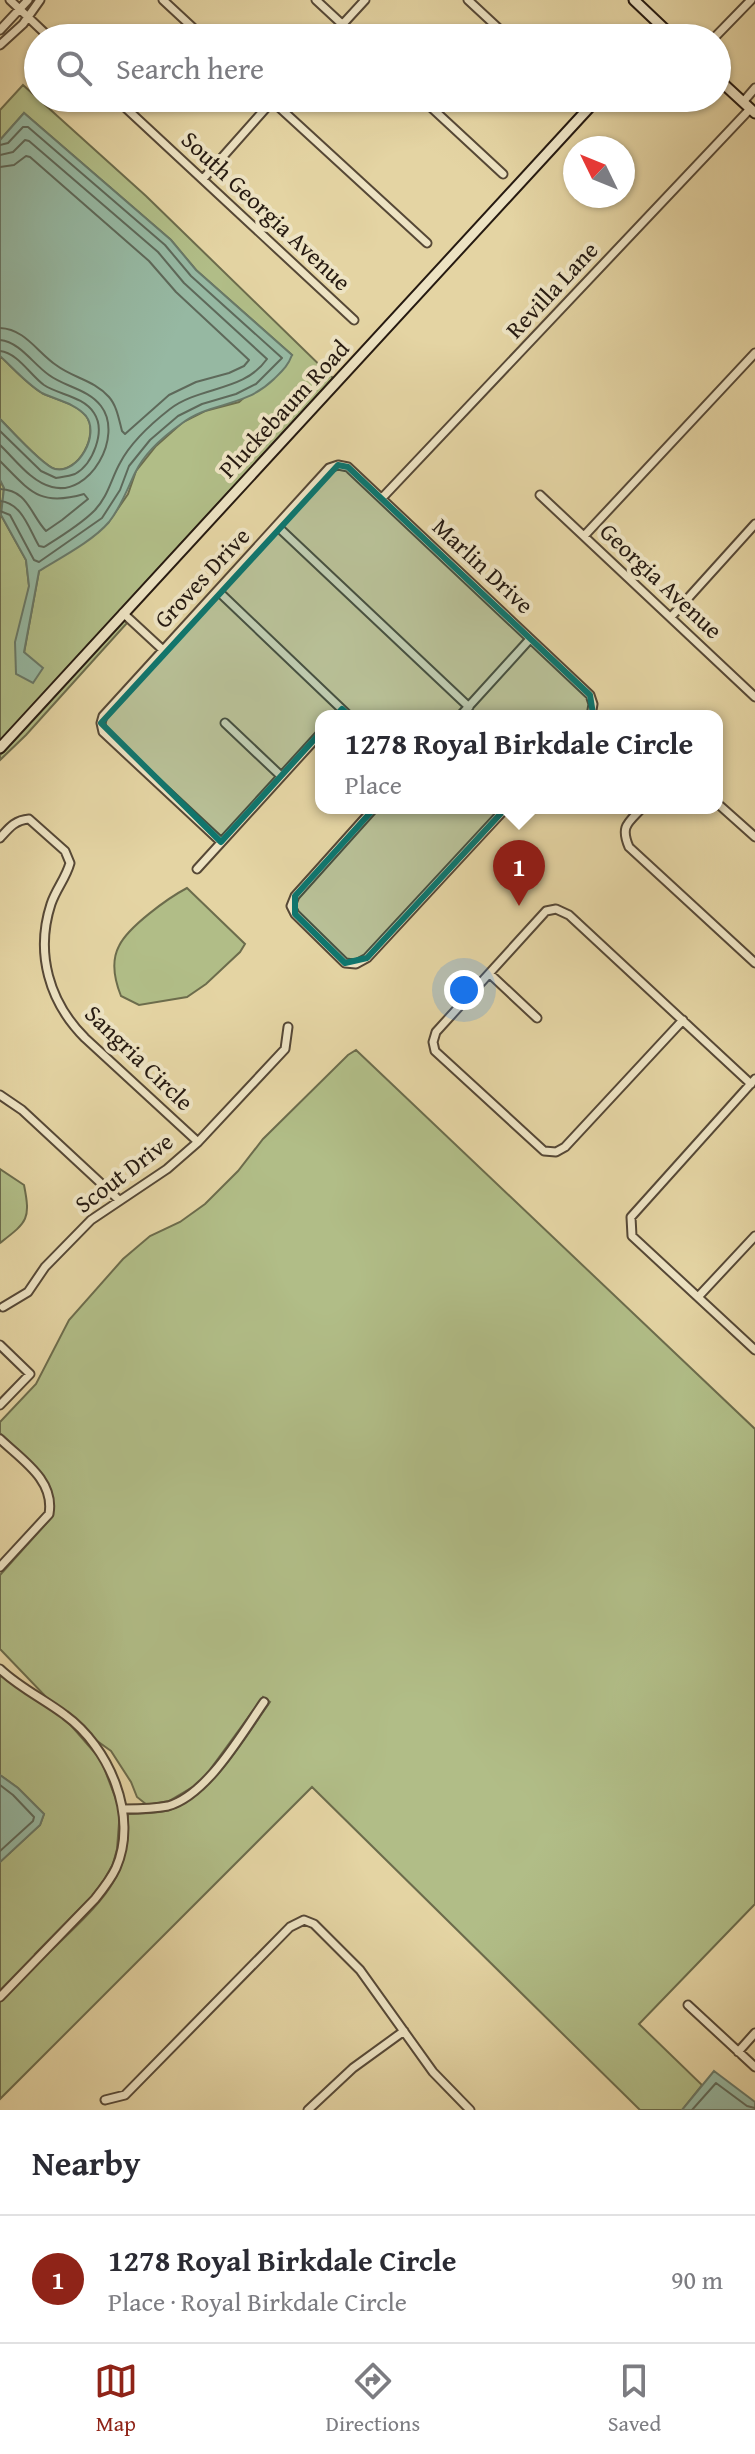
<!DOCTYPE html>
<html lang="en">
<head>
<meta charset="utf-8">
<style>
  :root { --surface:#fff; --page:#f2f2f3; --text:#2b2b33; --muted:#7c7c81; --line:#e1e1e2; --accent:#8f2418 }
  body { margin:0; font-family:"Gentium Book Plus",serif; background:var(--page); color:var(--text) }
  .compass { position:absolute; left:563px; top:136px; width:72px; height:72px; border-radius:50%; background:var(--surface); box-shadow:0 2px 6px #0004; rotate:313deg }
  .you { position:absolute; left:464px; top:990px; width:28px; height:28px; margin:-20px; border:6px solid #fff; border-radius:50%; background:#1a73e8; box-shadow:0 0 0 12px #1a73e833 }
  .badge { display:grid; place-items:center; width:52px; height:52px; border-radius:50%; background:var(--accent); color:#fff; font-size:26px; font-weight:700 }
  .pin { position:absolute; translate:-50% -66px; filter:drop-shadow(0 2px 4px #0008) }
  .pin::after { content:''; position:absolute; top:42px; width:28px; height:24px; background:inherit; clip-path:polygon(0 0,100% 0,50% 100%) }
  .popup { position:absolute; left:315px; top:710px; width:408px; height:104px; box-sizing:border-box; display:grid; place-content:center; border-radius:16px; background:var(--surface); filter:drop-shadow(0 2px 6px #0005); font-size:26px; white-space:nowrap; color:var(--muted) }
  .popup b { font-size:30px; color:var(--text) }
  .popup::after { content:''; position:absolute; left:50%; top:100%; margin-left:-16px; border:16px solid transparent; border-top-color:var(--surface) }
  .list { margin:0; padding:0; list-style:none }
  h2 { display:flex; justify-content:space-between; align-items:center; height:104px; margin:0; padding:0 32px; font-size:34px }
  h2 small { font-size:26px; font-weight:400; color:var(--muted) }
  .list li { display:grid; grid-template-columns:52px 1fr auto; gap:24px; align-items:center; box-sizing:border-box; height:128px; padding:0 32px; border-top:2px solid var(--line) }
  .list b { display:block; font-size:30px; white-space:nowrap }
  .list p { margin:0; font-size:26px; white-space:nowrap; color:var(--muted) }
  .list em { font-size:26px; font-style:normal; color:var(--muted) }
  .icon { flex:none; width:44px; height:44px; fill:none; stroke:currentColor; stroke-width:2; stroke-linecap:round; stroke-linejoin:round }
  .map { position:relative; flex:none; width:755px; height:2110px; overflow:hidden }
  .search { position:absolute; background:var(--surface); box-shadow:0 2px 6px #0004; left:24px; right:24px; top:24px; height:88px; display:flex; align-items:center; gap:20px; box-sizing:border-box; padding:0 28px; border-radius:44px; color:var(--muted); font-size:30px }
  .sheet { height:232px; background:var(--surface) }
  nav { display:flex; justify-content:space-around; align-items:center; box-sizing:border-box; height:112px; border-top:2px solid var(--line); background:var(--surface); font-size:22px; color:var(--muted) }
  nav a { display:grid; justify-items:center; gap:4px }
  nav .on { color:var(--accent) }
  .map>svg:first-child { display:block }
  .green { fill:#b1bd87; stroke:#6c6c4c; stroke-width:2 }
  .water { fill:#96b8a2; stroke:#697968; stroke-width:2 }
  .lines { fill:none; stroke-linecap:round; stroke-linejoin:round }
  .shore { stroke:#5e695a; stroke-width:2 }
  .street-casing { stroke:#564836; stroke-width:11 }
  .secondary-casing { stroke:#261a11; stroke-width:13 }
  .street { stroke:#ede3c3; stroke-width:7 }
  .secondary { stroke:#ede3c3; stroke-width:9 }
  .marked { fill:#0f766e; fill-opacity:0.2; stroke:#0f766e; stroke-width:6; stroke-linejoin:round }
  .labels { text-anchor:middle; stroke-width:8; stroke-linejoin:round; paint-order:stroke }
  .street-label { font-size:24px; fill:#261a11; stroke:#ede3c3 }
</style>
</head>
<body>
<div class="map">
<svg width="755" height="2110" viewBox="0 0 755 2110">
  <rect width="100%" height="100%" fill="#e4d4a3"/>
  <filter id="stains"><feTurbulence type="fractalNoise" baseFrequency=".0025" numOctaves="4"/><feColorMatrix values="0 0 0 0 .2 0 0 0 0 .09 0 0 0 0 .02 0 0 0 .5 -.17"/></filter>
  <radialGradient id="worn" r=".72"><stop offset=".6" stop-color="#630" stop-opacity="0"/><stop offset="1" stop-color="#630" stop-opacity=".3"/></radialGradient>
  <path class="green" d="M23,85L146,196L333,378L0,741V480L4,488L1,515L26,560L29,586L24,653L39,571L108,523L128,494L136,471L156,446L183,422L205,411L239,402L292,355L196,270L171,240L24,113L0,140V110Z
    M0,356C13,368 27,384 42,393C56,400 76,403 86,416C100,434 78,474 55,469C44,467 10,429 0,419Z
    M123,619L127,623L26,735L0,760V755Z
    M187,888L245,944L240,952L206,984L187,997L139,1005L121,996C115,981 111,961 119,946C128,927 168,898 187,888Z
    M356,1050L755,1429V1904L639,2024L702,2085L682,2110H640L312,1787L0,2099V1862L40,1825L44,1814L18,1788L0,1775V1675L65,1719L75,1730L101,1760L120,1810L117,1849L113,1864L104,1880L92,1896L35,1954L41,1960C70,1931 118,1894 125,1852C128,1839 127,1826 128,1814C143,1813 159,1814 172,1809C213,1794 245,1737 270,1702L263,1697L201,1782L169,1801L147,1805L137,1797L131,1782L111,1751L93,1738L70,1714L48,1699L0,1649V1575L52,1517C61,1479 24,1457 0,1433V1422L36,1384L69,1320L123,1259L150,1236L180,1222L205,1204L238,1171L263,1139L348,1055Z
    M0,1169L24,1185C31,1220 27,1222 0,1243Z"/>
  <path class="water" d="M24,113L171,240L196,270L292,355C288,366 282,371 274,379C243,409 210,401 181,424C164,436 144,454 135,473C127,490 121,507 109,522C93,541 60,558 39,571L24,652L43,668L33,683L16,674L15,642L29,586L26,560L1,515L4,488L0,480V419C10,429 44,467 55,469C79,474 100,434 86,416C75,403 56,400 42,393C27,384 13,368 0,356V140Z
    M0,1775L18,1788L44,1814L40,1825L0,1862Z
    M714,2071L755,2102V2110H682Z"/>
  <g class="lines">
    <path class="shore" d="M0,145L8,143L23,127H28L165,245L191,276L282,358L256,384L236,394L202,404L178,416L150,440L129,466L120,490L102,518L39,562L34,560L10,515L0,511
      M0,155L13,152L25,140L29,141L158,252L184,283L267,359C244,392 200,386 170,409C152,423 131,442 120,463C111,479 108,497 94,511C80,525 60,537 44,547L39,546C29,529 22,503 0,501
      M0,167L14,165L26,156L30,157L149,261L176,292L249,360L244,366L229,373L196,382L169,395L125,434L122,431C119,420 117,406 109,397C94,380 73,378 56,365C37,352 25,329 0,328
      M0,340C20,342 33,364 49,375C65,387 88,389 101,406C124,436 90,497 52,487C31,482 15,459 0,445
      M0,351C18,353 30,375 44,385C59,395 83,396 94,413C106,431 93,464 75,474C70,476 62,477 56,478L41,471L0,431
      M0,461C30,491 39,507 84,494L88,499L62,520L46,531C30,514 28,490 0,489
      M0,1785L13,1795L34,1817L33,1821L0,1851
      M692,2110L716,2083L747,2106L755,2108"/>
    <defs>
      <path id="street" d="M10,0L50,38
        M163,0L204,38
        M316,0L357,38
        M468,0L509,38
        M0,30L28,0
        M330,38L365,0
        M714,38L751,0
        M0,45L23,24L40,0
        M115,98L354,320
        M269,98L427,243
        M421,98L503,174
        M743,102L755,88
        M203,179L273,100
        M540,495L755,697
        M382,498L750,109
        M277,526L469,707
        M584,536L755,353
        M218,591L349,716
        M123,613L163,650
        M671,617L755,524
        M460,716L530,639
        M225,723L281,776
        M717,803L755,837
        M374,808L295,896L291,906L295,914L345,963L356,964L367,958L506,808
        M642,808C628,823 620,826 629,847L755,963
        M0,838C9,828 15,820 29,819L65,851L70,863C66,878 56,889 51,904C35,953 49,1002 85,1038L198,1142
        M221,842L103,732L101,723L103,716L329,468L338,465L348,467L590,695L593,704L591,716
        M197,869L321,733
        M490,974L537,1018
        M683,1020L565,1147L556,1152L544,1151L435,1051L433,1042L436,1032L546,911L556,909L569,915L751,1084
        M755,1079L631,1217L632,1236L755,1350
        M0,1095L22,1110L119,1200
        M698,1297L755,1236
        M3,1307L28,1292L45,1267L91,1220L167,1169L198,1142L285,1049L288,1027
        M0,1345L30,1374L0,1405
        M0,1439C22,1460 55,1480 49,1514L0,1567
        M0,1669C20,1688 44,1699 65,1715C109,1747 139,1816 116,1868C111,1879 103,1889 95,1899L0,1997
        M124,1809C139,1809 153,1809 168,1806C207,1795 241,1735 264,1702
        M688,2005L755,2067
        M738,2052L755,2033
        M105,2100L125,2095L290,1927L304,1920L314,1924L360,1970L433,2072L470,2110
        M308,2110L353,2068L404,2031"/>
      <path id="secondary" d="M634,0L674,38
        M656,38L665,29
        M717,78L755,113
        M0,748L598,98"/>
    </defs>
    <use href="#street" class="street-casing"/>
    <use href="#secondary" class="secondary-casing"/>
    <use href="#street" class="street"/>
    <use href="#secondary" class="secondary"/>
  </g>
  <path class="marked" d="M338,465L348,467L590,695L593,714L367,958L345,963L295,914V896L408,771L342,709L221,842L101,723Z"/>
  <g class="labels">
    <g class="street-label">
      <text transform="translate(266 211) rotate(43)" y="8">South Georgia Avenue</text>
      <text transform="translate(552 290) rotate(-47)" y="8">Revilla Lane</text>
      <text transform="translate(284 409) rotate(-47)" y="8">Pluckebaum Road</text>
      <text transform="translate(483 566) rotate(43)" y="8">Marlin Drive</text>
      <text transform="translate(202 578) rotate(-47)" y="8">Groves Drive</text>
      <text transform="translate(661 581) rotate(43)" y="8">Georgia Avenue</text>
      <text transform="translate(139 1058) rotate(44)" y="8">Sangria Circle</text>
      <text transform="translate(124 1173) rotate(-37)" y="8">Scout Drive</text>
    </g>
  </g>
  <rect width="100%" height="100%" filter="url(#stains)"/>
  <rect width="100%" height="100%" fill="url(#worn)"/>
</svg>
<svg class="compass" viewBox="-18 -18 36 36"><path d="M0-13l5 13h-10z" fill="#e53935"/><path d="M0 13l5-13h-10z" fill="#7c7c81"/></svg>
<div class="you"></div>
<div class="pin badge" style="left:519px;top:906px">1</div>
<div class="popup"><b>1278 Royal Birkdale Circle</b>Place</div>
<div class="search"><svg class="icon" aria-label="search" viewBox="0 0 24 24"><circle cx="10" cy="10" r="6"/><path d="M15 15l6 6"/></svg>Search here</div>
</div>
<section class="sheet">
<h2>Nearby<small></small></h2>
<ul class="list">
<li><span class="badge">1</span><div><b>1278 Royal Birkdale Circle</b><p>Place · Royal Birkdale Circle</p></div><em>90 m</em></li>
</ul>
</section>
<nav>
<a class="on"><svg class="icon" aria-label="map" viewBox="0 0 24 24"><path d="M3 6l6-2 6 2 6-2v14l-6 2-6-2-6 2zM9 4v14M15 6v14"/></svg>Map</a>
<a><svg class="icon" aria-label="directions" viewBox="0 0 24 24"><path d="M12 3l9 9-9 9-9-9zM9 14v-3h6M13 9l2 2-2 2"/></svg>Directions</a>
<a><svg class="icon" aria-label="saved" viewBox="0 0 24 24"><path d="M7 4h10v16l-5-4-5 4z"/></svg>Saved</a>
</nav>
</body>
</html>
